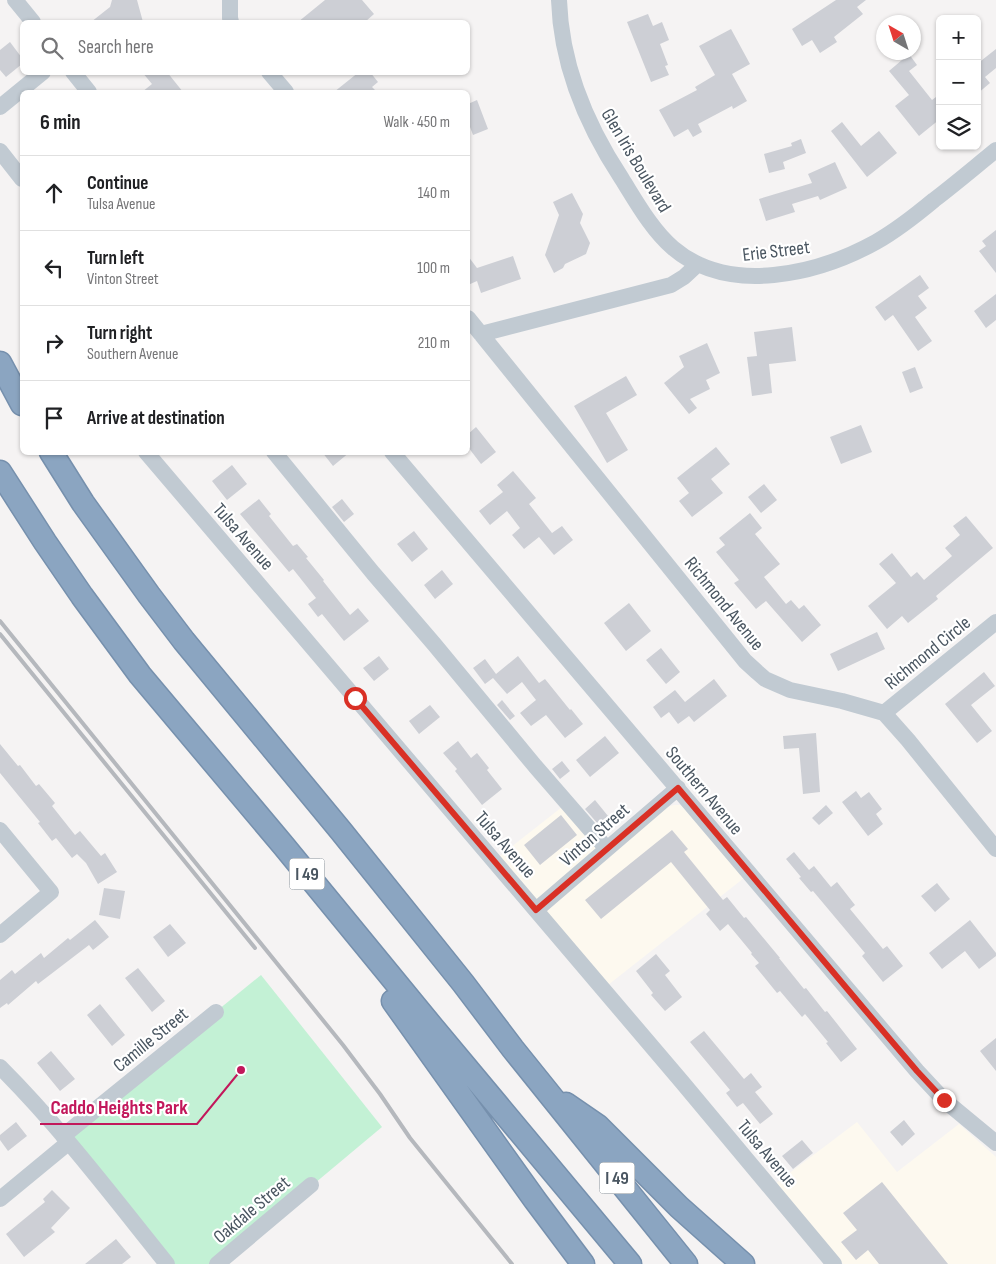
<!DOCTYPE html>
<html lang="en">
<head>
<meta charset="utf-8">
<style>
  :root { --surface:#fff; --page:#f2f2f2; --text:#202124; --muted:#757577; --line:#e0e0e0 }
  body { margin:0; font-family:"Sofia Sans Condensed",sans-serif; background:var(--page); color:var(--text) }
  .controls { position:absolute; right:15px; top:15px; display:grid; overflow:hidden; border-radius:8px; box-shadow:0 1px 4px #0004 }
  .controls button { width:45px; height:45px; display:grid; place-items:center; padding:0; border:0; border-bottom:1px solid var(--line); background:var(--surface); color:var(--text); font:25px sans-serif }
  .compass { position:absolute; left:876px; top:15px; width:45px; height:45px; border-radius:50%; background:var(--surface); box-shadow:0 1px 4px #0004; rotate:321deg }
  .stop { position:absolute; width:15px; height:15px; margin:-11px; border:4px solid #d93025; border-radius:50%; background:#fff }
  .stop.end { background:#d93025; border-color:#fff; box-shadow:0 1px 5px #0008 }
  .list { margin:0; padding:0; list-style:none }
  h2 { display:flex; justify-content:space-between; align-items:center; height:65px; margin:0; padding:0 20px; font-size:21px }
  h2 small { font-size:16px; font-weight:400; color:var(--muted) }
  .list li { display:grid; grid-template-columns:32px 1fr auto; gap:15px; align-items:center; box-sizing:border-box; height:75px; padding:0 20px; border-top:1px solid var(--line) }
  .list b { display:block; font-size:19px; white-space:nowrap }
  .list p { margin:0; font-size:16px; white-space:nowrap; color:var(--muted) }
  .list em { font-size:16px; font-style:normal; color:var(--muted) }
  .icon { flex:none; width:28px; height:28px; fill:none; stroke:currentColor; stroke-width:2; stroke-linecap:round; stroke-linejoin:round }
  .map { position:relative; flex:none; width:996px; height:1264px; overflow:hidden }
  .search { position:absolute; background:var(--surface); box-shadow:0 1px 4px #0004; left:20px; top:20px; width:450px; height:55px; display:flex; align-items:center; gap:12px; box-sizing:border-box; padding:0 18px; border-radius:8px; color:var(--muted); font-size:19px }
  .panel { position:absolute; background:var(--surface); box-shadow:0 1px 4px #0004; left:20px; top:90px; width:450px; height:365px; border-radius:8px }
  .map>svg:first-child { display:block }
  .commercial { fill:#fdf9ef }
  .green { fill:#c3f1d5 }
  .building { fill:#cdcfd5 }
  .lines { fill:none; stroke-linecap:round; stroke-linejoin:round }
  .highway-casing { stroke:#7690ad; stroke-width:25 }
  .minor { stroke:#c1cad2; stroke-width:16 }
  .highway { stroke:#8ba5c1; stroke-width:22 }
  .rail { stroke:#b5b8bd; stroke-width:4 }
  .route { stroke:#d93025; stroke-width:6 }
  .labels { text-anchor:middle; stroke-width:4.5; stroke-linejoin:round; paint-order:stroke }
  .shield { fill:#fff; stroke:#808990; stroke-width:1 }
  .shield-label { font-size:18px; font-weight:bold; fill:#4a5661 }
  .street-label { font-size:19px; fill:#4a5661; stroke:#fff }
  .leader { fill:none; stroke:#c2185b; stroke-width:2 }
  .callout-dot { fill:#c2185b; stroke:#fff; stroke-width:2 }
  .callout-label { font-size:20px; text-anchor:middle; font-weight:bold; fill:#c2185b; stroke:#fff; stroke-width:4.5; stroke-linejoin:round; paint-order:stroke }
</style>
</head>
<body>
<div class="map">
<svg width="996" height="1264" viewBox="0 0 996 1264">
  <rect width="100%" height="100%" fill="#f5f3f3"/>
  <path class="commercial" d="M674,805H680L684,808L744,878L608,985L496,859L562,807L604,858L667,807Z
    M857,1122L897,1172L959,1124L996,1157V1264H843L775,1184Z"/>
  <path class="green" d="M261,975L382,1127L218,1264H168L63,1136Z"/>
  <path class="building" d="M112,0H137L143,22H91L110,7Z
    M325,0H362L374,14L365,22H298Z
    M836,0H866L857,7L863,14L834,37L837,42L820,53L812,40L802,46L792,29Z
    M648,14L653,26L662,22L669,40L660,44L668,65L665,66L669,75L651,82L627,22Z
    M731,29L750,64L732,74L747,101L733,109L732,106L698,124L702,132L693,137L688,129L674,137L659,110L697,90L695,87L715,75L699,46Z
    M10,42L22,58V64L6,77L0,70V50Z
    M996,49V68L985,77L990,83L977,94V64Z
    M909,54L917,65L909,71L932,100L940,94V119L919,136L895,106L909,95L889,71Z
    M142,72H167L183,92H142L152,84Z
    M359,72H370L378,82L372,87L377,92H334Z
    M477,100L488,129L473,135L470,127H468V104Z
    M842,122L861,146L879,131L897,153L867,177L831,131Z
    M801,139L806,153L783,162L785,169L769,173L764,154L792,146L791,143Z
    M835,162L847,188L820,200L818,196L792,204L795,212L766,221L759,199L812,183L808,174Z
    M572,193L583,214L580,223L590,243L586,254L565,264L563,268L554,273L545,255L559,215L553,202Z
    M996,230V273L979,251L986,246L982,241Z
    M468,256L477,268L513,256L521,279L481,293L477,281L468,285Z
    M920,275L929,288L918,296L927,308L915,317L932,341L918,351L893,315L885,321L875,307Z
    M996,294V320L986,328L974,311Z
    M792,327L796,361L769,364L772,393L752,396L747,357L757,356L754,332Z
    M707,343L720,373L706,380L710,389L690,399L697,408L689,414L664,383L684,367L679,356Z
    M915,367L923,388L910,393L902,372Z
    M626,376L637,395L606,413L628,450L607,463L574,406Z
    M861,425L872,452L841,464L830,437Z
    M476,427L496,452L481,464L468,447V434Z
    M716,447L730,464L711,479L723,493L692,517L679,501L689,493L677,478Z
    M322,452H350L333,466Z
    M232,465L247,484L227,500L212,481Z
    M513,471L536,498L529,504L552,533L562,526L573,540L554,555L539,537L524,549L512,535L520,528L507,511L490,525L479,511L503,492L497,485Z
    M764,484L777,500L761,513L748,497Z
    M259,499L271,514L269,516L293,546L297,544L308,557L306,558L324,580L323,581L350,615L358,608L369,621L344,641L322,614L318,617L308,604L316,598L293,569L289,572L240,514Z
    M342,499L354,514L344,522L332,507Z
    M750,513L762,528L755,534L780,564L764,577L786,604L791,600L799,609L804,605L821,625L802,642L766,601L756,609L734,583L739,580L716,552L725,545L719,538Z
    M966,516L993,548L936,596L938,599L908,623L902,616L887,629L868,606L896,583L879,564L892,553L911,577L917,572L924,580L952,556L945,548L960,535L953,526Z
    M414,531L428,549L412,562L397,544Z
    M442,570L453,584L435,599L424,585Z
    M629,603L651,631L626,651L604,623Z
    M877,632L885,649L838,671L830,654Z
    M661,648L680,672L666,684L646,660Z
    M379,656L389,669L374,681L363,668Z
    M518,656L539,683L545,679L570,710L571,709L583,724L565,738L546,715L531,726L520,713L536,700L522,682L507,694L493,678L485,684L473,668L485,659L496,674Z
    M984,672L995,686L971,705L992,731L977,743L945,704Z
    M714,679L727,696L694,722L689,716L678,724L669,712L661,718L653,707L675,690L685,702Z
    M502,700L515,716L510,720L497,705Z
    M430,705L440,717L419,734L409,721Z
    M816,733L820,792L803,794L799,748L784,749L783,736Z
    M605,736L619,753L590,777L576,760Z
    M458,741L471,758L477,753L489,768L487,770L502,789L482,805L455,771L457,769L443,753Z
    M0,744L18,766L20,765L36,786L39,784L55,803L52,806L75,835L80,831L101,856L105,853L117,872L98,884L86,863L77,854L72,858L56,838L52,841L38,823L40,822L0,773Z
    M562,761L570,771L560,779L552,769Z
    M856,791L861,798L869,792L882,809L876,814L883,824L868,836L842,802Z
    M595,800L608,816L598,824L585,809Z
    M826,805L833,813L819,825L812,818Z
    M561,815L577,835L540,865L524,845Z
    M672,830L688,849L684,852L723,900L727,897L744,918L746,917L780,958H779L804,989L806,988L825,1012L827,1011L857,1049L841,1062L826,1043L828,1042L805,1014L802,1017L780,991L777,993L755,966L759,963L751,954L752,953L728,924L720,931L706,914L710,910L671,862L601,919L585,900Z
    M794,852L809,870L814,866L831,887L837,882L855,905L850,909L883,949L887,946L903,966L883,982L862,956L865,953L813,891L811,892L799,878L801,877L786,859Z
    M937,883L950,899L935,912L921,896Z
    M104,888L125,891L120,919L99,915Z
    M95,920L109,937L93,950L89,945L38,984L36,981L8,1005L7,1003L0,1008V980L12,970L15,974L41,953L44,958L68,938L70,940Z
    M970,920L996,953V956L979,969L965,951L942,969L929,953Z
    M170,924L186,943L168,957L153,937Z
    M656,954L670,971L665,975L682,997L665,1011L651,995L653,993L636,971Z
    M138,968L165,1001L152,1012L125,978Z
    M100,1004L125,1035L112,1046L87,1015Z
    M704,1031L744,1079L751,1073L762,1087L755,1092L773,1114L760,1124L743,1103L737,1107L726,1093L730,1090L690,1042Z
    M996,1038V1071L980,1051Z
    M51,1051L75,1079L60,1091L37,1063Z
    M904,1120L915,1134L902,1146L890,1132Z
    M16,1122L27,1136L8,1151L0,1140V1135Z
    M802,1140L813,1153L793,1169L782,1156Z
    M882,1182L948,1264H879L868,1250L856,1260L841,1242L857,1230L843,1213Z
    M52,1190L70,1208L51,1228L55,1232L24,1257L6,1234L45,1202L43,1199Z
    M116,1239L131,1257L122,1264H85Z"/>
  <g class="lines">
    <defs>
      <path id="highway" d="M0,363L22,404
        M51,452L83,503L149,595L184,641L341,831L463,983L513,1049L686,1264
        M0,472L45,542L82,596L140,675L283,845L429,1023L630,1264
        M393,1001L535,1200L583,1264
        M566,1104L598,1126L679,1207L743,1264"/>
    </defs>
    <use href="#highway" class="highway-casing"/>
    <path class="minor" d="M15,0L33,22
      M230,0V18L231,22
      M559,0C561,64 587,126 622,179C637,203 652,230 673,248C729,296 818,274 876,242C897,230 916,215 934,200C955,184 975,167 996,150
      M73,72L89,92
      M269,72L286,92
      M0,107L43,72
      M0,151L22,179
      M468,318L745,661L757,672L765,679L790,690L842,701L884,713L908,740L996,849
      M481,334L671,285L684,277L698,264
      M146,452L682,1082L834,1264
      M274,452L373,573L434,644L535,766L607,849
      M392,452C568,658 742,865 917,1071L944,1100L996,1143
      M884,713L996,622
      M0,830L51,892L0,935
      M536,910L678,788
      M0,1067C61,1128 113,1197 167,1264
      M63,1136L216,1012
      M0,1199L68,1143
      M217,1264L311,1185"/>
    <use href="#highway" class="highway"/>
    <path class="rail" d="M0,621L343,1045L380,1094L410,1138L512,1264
      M0,634L255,948"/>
  </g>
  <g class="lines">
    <path class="route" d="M355,698L536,910L678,788L860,1004L917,1071L944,1100"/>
  </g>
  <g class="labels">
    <g class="shield">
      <rect x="289.5" y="858.5" width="35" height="31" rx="4"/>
      <rect x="599.5" y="1162.5" width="35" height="31" rx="4"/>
    </g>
    <g class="shield-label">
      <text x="307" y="880">I 49</text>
      <text x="617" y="1184">I 49</text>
    </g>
    <g class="street-label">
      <text transform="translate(637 160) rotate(59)" y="7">Glen Iris Boulevard</text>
      <text transform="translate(776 250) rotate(-7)" y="7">Erie Street</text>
      <text transform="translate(244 536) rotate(49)" y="7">Tulsa Avenue</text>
      <text transform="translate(725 603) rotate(51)" y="7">Richmond Avenue</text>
      <text transform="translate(927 652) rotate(-39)" y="7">Richmond Circle</text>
      <text transform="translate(705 790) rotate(50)" y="7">Southern Avenue</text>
      <text transform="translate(594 834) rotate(-41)" y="7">Vinton Street</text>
      <text transform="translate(506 844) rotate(49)" y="7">Tulsa Avenue</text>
      <text transform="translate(150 1039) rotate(-39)" y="7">Camille Street</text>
      <text transform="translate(768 1153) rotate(50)" y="7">Tulsa Avenue</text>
      <text transform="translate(251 1209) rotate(-40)" y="7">Oakdale Street</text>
    </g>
  </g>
  <path class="leader" d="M241 1070L197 1124H40"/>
  <circle class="callout-dot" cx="241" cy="1070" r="5"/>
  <g class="callout-label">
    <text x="119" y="1114">Caddo Heights Park</text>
  </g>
</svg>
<div class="controls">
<button>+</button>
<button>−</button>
<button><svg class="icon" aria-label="layers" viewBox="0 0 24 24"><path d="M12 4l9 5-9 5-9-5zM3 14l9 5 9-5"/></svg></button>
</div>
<svg class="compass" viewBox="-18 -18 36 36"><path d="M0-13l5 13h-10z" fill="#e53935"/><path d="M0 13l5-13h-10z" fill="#757577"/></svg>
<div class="stop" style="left:355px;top:698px"></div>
<div class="stop end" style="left:944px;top:1100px"></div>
<div class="search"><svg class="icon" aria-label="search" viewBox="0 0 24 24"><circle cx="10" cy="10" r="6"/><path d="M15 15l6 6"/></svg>Search here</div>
<section class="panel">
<h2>6 min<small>Walk · 450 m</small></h2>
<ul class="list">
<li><svg class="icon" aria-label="ahead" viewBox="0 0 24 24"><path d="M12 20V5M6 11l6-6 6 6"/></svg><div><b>Continue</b><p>Tulsa Avenue</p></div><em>140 m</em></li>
<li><svg class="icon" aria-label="left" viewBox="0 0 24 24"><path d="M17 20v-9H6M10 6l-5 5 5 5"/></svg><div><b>Turn left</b><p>Vinton Street</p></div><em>100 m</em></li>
<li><svg class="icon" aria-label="right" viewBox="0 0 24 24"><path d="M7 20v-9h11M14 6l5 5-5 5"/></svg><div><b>Turn right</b><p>Southern Avenue</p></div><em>210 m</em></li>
<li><svg class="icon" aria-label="arrive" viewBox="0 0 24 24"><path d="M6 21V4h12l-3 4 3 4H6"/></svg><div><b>Arrive at destination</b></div></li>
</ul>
</section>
</div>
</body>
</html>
